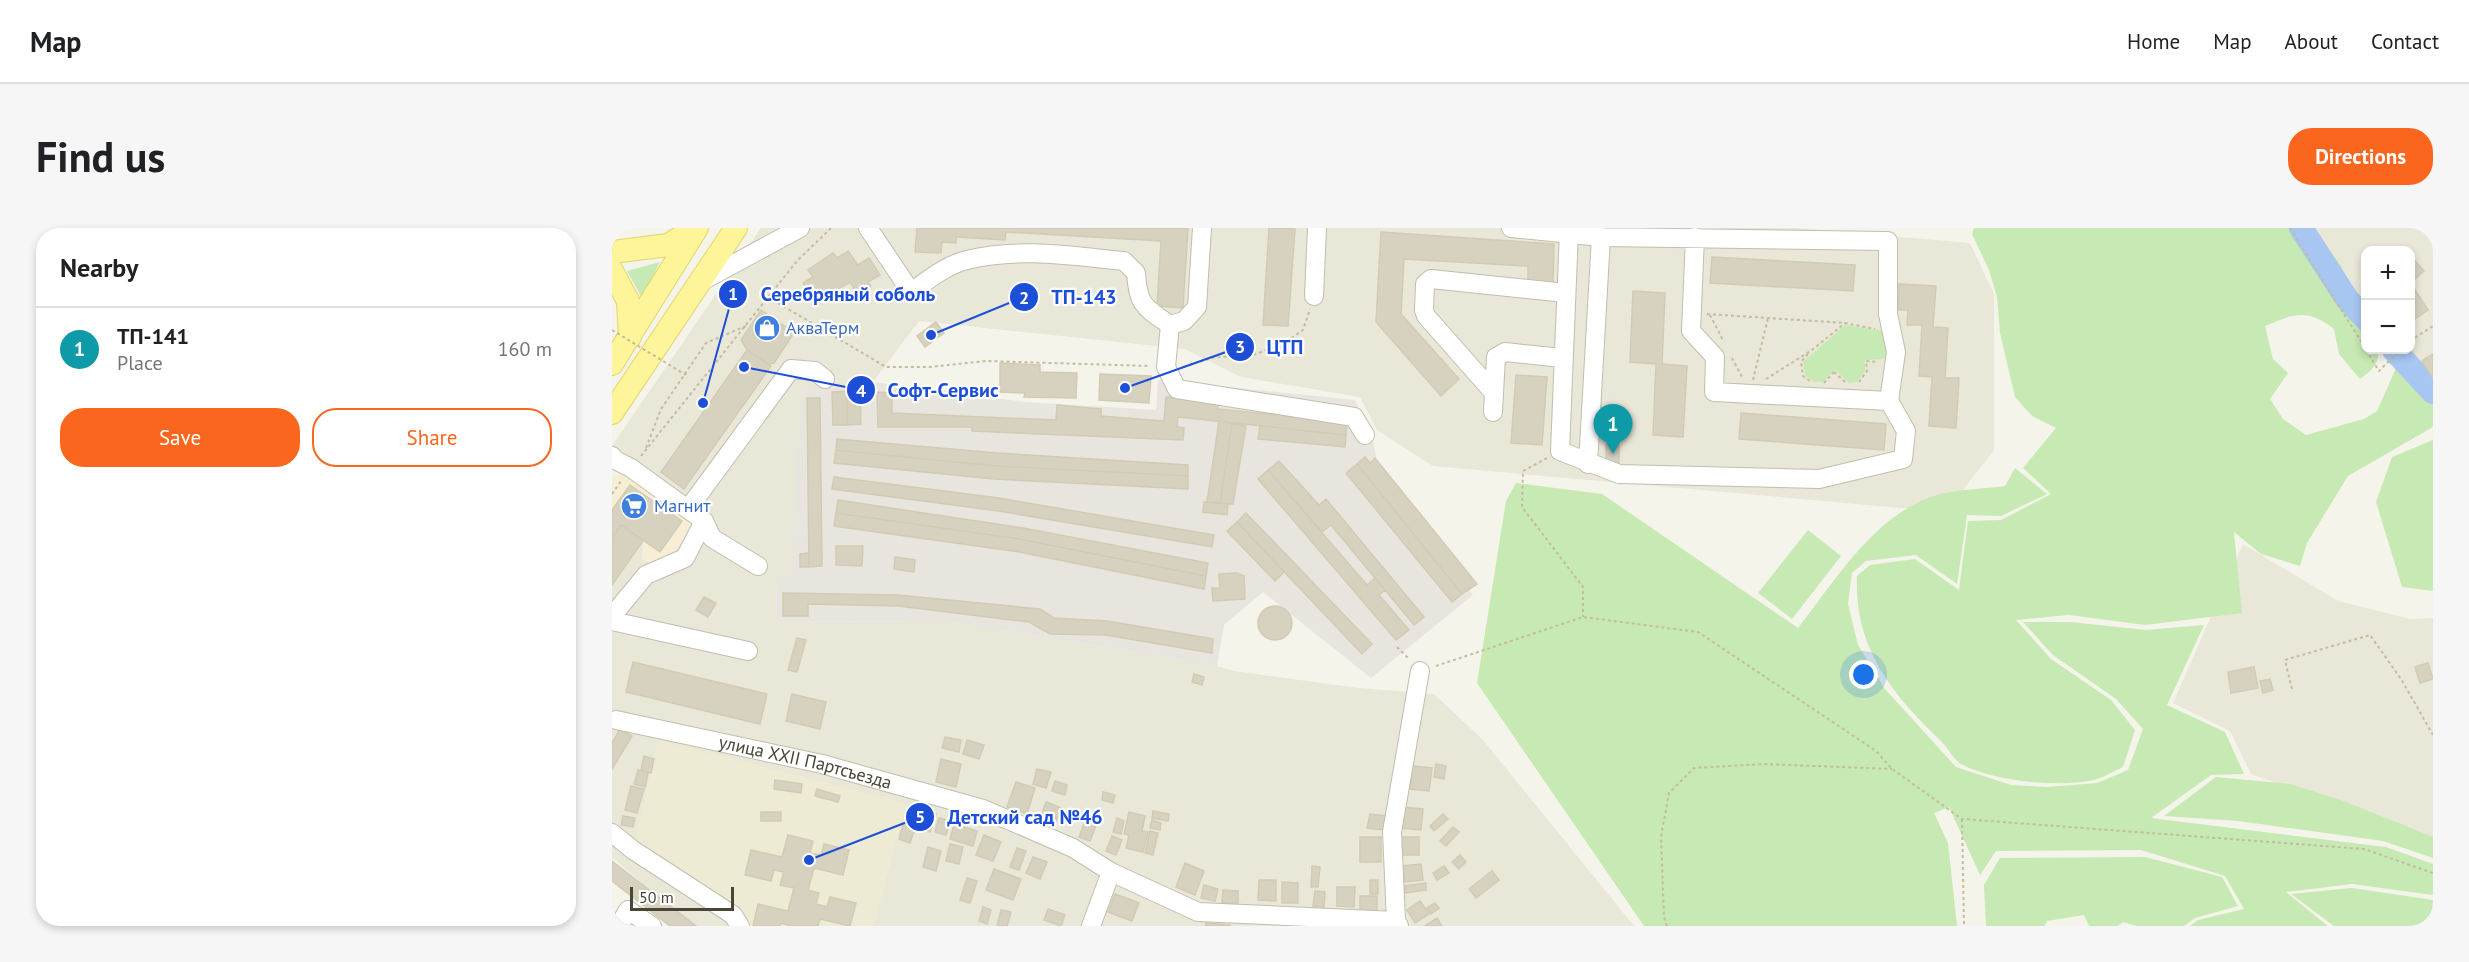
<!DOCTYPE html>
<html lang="en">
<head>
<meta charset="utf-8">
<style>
  :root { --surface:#fff; --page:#f6f6f6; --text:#202124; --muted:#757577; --line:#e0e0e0; --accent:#fa661d }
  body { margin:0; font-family:"PT Sans",sans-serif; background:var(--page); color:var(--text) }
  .controls { position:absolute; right:18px; top:18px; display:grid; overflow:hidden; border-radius:12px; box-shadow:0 3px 9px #0003 }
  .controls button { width:54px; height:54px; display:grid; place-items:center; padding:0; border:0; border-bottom:2px solid var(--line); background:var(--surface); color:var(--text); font:30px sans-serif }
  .scale { position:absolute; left:18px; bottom:15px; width:104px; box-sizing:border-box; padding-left:6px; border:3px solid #494638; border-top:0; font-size:16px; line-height:21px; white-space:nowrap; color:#494638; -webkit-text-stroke:4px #fff; paint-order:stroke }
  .you { position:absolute; left:1252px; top:447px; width:21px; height:21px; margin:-15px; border:4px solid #fff; border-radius:50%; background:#1a73e8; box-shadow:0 0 0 9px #1a73e833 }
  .badge { display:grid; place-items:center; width:39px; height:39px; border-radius:50%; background:var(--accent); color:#fff; font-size:20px; font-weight:700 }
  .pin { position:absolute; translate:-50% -50px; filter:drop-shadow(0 2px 3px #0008) }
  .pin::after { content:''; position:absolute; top:32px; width:21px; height:18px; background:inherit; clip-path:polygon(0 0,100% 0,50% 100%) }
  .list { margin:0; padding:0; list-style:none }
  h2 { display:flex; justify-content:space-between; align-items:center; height:78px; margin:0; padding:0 24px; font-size:26px }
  h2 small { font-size:20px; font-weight:400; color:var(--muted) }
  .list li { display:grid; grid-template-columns:39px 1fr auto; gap:18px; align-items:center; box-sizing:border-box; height:84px; padding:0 24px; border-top:2px solid var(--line) }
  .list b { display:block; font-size:22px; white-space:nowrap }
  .list p { margin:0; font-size:20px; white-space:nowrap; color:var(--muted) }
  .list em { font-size:20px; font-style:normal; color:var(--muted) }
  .actions { display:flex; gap:12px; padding:18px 24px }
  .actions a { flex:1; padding:14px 0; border:2px solid var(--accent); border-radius:24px; text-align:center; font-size:21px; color:var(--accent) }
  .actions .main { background:var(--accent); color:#fff }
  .map { position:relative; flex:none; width:1821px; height:698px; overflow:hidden; border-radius:24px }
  header { display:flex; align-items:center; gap:36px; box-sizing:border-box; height:84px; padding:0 30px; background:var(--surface); border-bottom:2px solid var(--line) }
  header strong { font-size:28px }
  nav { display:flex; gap:33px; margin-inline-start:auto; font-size:21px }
  .intro { display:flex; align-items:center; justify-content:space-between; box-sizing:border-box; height:144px; padding:0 36px }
  h1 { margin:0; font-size:42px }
  .button { padding:15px 27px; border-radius:24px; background:var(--accent); color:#fff; font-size:21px; font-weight:700 }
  main { display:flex; gap:36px; padding:0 36px }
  aside { flex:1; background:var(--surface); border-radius:24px; box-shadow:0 3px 9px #0003 }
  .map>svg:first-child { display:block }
  .residential { fill:#e9e7d8 }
  .commercial { fill:#f6efd6 }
  .industrial { fill:#e8e5df }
  .education { fill:#eeebd4 }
  .green { fill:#c7e9b3 }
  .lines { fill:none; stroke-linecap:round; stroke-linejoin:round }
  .river { stroke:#a7c6f1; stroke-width:24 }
  .building { fill:#d7d2c0; stroke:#d2cbb3; stroke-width:1.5 }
  .minor-casing { stroke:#c1bead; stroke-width:20 }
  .major-casing { stroke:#e4d669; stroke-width:24 }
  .path { stroke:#c3bc9e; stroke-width:2; stroke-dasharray:3 3; stroke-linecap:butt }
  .minor { stroke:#fff; stroke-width:18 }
  .major { stroke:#fef49a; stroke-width:22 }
  .path-bridge { stroke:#c3bc9e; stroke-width:2; stroke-dasharray:3 3; stroke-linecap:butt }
  .labels { text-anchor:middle; stroke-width:4.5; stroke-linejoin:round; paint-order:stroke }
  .shop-label { font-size:18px; fill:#366cbe; stroke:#fff; text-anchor:start }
  .street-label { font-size:18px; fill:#494638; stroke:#fff }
  .leader { fill:none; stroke:#1d4ed8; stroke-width:2 }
  .callout-dot { fill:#1d4ed8; stroke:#fff; stroke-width:2 }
  .mark-label { font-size:18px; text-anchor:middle; font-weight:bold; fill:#fff }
  .callout-label { font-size:20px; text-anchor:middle; font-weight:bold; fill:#1d4ed8; stroke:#fff; stroke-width:4.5; stroke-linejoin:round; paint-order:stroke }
</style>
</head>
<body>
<header>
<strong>Map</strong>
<nav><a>Home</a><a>Map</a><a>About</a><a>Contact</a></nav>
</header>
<div class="intro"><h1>Find us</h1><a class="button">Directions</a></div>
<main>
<aside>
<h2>Nearby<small></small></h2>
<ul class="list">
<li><span class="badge" style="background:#0f9aa8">1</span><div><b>ТП-141</b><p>Place</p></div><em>160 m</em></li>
</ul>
<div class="actions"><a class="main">Save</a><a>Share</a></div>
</aside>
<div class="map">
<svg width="1821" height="698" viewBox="0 0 1821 698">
  <rect width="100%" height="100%" fill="#f5f4ea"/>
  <path class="residential" d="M149,0H1184L1358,15L1382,66V222L1334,284L821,238L765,202L748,169L629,149L573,121L307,93L261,154L196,163L178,348L165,352L164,394L332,393L605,438L622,443L747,460L822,466L871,512L1022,698H80L0,629V310L9,297L31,313L42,337L20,246L0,218Z
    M1700,0H1821V157L1785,138L1766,122H1798V22H1754L1753,78L1734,61L1730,39Z
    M1631,316L1726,373L1798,391L1821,390V611L1639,546L1618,503L1561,475Z"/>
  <path class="commercial" d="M20,246L82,297L57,332L42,337L30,331L31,313L9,298L0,310V252L3,247Z"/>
  <path class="industrial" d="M546,152L743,172L759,205L767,240L861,367L759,450L651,364L612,397L605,438L332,393L164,394L165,352L178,348L189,170L196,163L261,154L414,174L544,182Z"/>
  <path class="education" d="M46,512L294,575L262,698H121L21,622Z"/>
  <path class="green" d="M1362,0H1700L1730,39L1734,61L1753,78L1754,122H1766C1768,136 1759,143 1748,151L1727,126L1722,101C1695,80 1681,86 1653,98L1661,131L1676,145L1658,171L1671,191L1694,207L1752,191L1765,183L1785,138L1821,157V199L1736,248L1695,315L1688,338L1649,326L1622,304L1630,385L1533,397L1457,387L1404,392L1439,431L1499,472L1523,502L1511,539C1502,543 1491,550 1482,552C1447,560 1382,553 1351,537C1342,533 1336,520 1329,513C1280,466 1242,420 1245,348L1258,337L1303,331L1347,362L1356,293L1389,292L1439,266L1411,240L1444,200L1420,188L1403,169L1388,105L1385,69L1377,42L1360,6Z
    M48,34L30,70L15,43Z
    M1233,97L1271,103L1279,122L1272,131L1253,132V143L1245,154L1237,155L1223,142L1211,154H1202L1193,147L1191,134Z
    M1821,212V363L1790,359L1764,274L1780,229Z
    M1403,240L1435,266L1389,288L1355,287L1345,356L1304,327L1254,333L1240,345L1236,376L1246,417L1273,461L1344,539L1399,557L1435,559L1485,555L1516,542L1531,501L1504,471L1441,427L1411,394H1458L1534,402L1592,397L1555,477L1613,504L1632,546L1599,547L1539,590L1774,619L1821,636V667L1740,656L1674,664L1716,698H1578L1586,692L1632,681L1613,648L1529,622L1384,623L1368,647L1337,579L1322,585L1336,615L1345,698H1032L865,455L894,273L904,255L990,266L1186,400C1224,352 1265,282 1329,266C1349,261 1372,261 1393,258Z
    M1196,302L1229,328L1180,391L1146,365Z
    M1604,549L1678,556L1732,573L1821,609V630L1771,613L1626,593L1552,588Z
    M1533,629L1610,649L1626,678L1583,690L1572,698H1525L1511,694L1506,698H1477L1472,687L1435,693L1433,698H1374L1372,657L1388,630Z
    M1740,660L1821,672V698H1722L1679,666Z"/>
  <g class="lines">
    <path class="river" d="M1689,0L1735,71L1754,91
      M1782,122L1821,164"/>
  </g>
  <path class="building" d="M305,0H576L571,80L545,78L549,13L394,4L393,12L344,9V15L330,14L329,25L303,24Z
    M657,0L683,1L676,98L651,97Z
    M769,4L942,16L941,56L916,55V38L792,31L789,86L847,151L829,168L764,94Z
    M236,23L246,37L257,30L268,47L256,54L259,58L246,66L238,54L220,65L217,60L201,70L191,55L201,49L196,42L221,25L225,30Z
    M1798,27L1812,43L1804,50L1798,44Z
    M1100,29L1243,37L1241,63L1098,55Z
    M1287,56L1324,58L1321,99L1336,100L1333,150H1347L1344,200L1317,198L1320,149L1307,148L1310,97H1295L1296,82H1286Z
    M1799,56L1816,82L1798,94V56Z
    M1021,63L1053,65L1050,136L1075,138L1071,209L1041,207L1044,136L1018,134Z
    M149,82L182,105L162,135L156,136L135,122L129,112Z
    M324,94L332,105L313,119L305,108Z
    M135,122L159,138L72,261L49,244Z
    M1821,126V150L1810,133Z
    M388,135L428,137V144L465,145L464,170L412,169L413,165L388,164Z
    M488,146L539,148L537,175L487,172Z
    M904,147L935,149L930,217L899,215Z
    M235,163V197H221L220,164Z
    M235,163H248L249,196L235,197Z
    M265,164L280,165V185L444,192L445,177L489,181V188L552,193L554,169L606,173V181L735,194L734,207L566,189L565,199L572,200L571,212L360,203V199H266Z
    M195,170H208L210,338L197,339Z
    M1129,185L1274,196L1272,222L1127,211Z
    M607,193L620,196L608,275L595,274Z
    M620,196L634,198L621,276L608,275Z
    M648,198L734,207L733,219L646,211Z
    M225,211L385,225L576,237V248L384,238L224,222Z
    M994,217H1007V236L994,235Z
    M224,222L384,238L576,248V261L382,251L222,235Z
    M753,229L758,235L763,230L865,356L850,366L745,236Z
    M667,233L707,277L714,271L812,389L802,397L719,297L710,304L656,242Z
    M745,236L850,366L840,374L734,245Z
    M656,242L755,357L763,350L773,362L767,367L797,402L784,412L646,251Z
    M222,249L387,270L602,307L600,319L387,283L220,261Z
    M18,257L70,293L48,324L9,297L0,310V282Z
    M226,272L411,300L596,335L594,348L407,311L224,285Z
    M592,274L616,276L615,287L591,284Z
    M224,285L407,311L594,348L592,361L407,324L222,298Z
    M634,285L760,416L750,426L625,294Z
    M625,294L672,344L663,353L615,303Z
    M9,297L31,313L0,357V310Z
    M224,318H251L250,338L224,337Z
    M197,325V339H188V326Z
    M283,329L303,332L302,344L282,341Z
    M625,345L632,348L633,371L601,373L600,360H608L607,346Z
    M171,365L286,367L428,381L442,390L495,393L601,411L600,425L494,407L438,406L417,394L286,378L196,376V388H171Z
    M92,369L104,375L96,389L84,382Z
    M646 395a17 17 0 1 1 34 0a17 17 0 1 1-34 0Z
    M185,410L194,412L185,444L176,442Z
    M21,434L155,466L148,496L14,464Z
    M1816,435L1821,451L1808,455L1803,439Z
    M1642,439L1646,460L1619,465L1616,444Z
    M582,446L592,449L590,457L580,454Z
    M1658,451L1661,462L1651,465L1648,453Z
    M180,466L214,474L208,501L174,493Z
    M8,501L20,508L0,541V515Z
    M333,509L349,512L347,524L330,520Z
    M355,512L372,517L367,531L351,526Z
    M32,528L42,531L39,545L29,542Z
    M329,531L349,536L344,559L324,554Z
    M824,536L834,538L832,551L822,549Z
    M801,538L820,540L817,563L798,561Z
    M425,541L439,544L434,560L421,556Z
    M26,542L36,545L33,559L22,556Z
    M163,552L190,556L189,565L162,561Z
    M443,553L455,557L453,567L440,563Z
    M404,554L423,560L415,586L395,579Z
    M19,558L32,561L25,585L13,582Z
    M205,561L228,568L226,574L203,568Z
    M491,564L503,567L501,575L490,572Z
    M434,574L449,580L442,599L427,593Z
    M302,579L324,586L318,604L296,597Z
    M791,579L811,581L809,602L789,600Z
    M541,583L557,586L556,593L540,590Z
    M149,584H169V593H149Z
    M517,584L533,588L530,603L536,604L531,624L514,620L517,607L512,606Z
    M476,586L487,590L478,613L467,609Z
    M758,586L774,588L772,602L755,600Z
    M831,586L836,591L822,603L818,598Z
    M11,588L23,590L21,599L9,597Z
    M327,590L338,593L334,607L323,604Z
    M505,590L512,593L509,606L501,604Z
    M540,592L549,595L548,602L538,600Z
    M342,596L365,603L361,618L338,611Z
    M291,597L303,600L298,615L287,611Z
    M841,599L847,604L834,618L828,613Z
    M538,603L546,605L541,627L533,625Z
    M176,607L201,613L198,625L209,627L212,616L237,622L231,647L202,640L196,662L207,665L204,676L215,679L218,669L244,675L238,698L208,691L206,698H178L169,695L168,698H141L146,676L176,683L182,660L168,657L172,644L162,642L159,653L133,647L139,622L170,629Z
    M372,607L389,614L381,633L364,627Z
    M500,608L510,612L504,627L494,623Z
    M748,609H769V634H748Z
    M789,609H807V627H789Z
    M338,616L351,619L347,636L334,633Z
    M316,619L329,623L324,643L311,639Z
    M405,620L414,623L407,642L398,639Z
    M848,627L854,634L847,641L840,634Z
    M421,629L435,634L428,651L414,645Z
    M0,633L84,698H58L0,653Z
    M573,635L592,643L583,667L564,659Z
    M809,636L811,652L792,654L790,638Z
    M700,638L708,639L706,659H699Z
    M832,638L837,645L825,652L821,645Z
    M382,641L409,651L401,672L374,662Z
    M880,643L887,652L864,670L857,661Z
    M355,650L365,653L358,675L348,672Z
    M647,652H664V673L646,672Z
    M758,652H766V666H758Z
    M670,654L686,655V675H670Z
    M814,655V662L793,665L792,658Z
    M592,657L606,661L603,673L589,670Z
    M725,659H743L742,679L725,678Z
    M611,662L626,663V675H610Z
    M703,663L713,664L712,679L701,678Z
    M503,666L527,675L520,693L496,684Z
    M748,668H765V684H748Z
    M808,673L817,686L803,695L795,682Z
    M823,675L827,680L819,686L815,680Z
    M371,679L379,682L375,696L367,693Z
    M436,681L453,687L449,698L432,692Z
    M389,682L399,684L395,698H385Z
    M825,690L830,698H813Z
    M594,695L618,697V698H594Z"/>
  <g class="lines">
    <defs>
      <g id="minor">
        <path d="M256,0L299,64C316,52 334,37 355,32C406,19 460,28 512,33L524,45C526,77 532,79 558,97L572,93L585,79L590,0"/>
        <path d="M899,0L989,9L1276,13V86L1284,124L1277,173L1102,164L1103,129L1079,103L1083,9"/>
        <path d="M957,3L948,223L1007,246L1207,251L1291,231L1294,203L1277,173"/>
        <path d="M90,53L188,0"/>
        <path d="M702,68L705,0"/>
        <path d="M558,97L554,139L565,161L742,189L753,207"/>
        <path d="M950,130L893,124L884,129L882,165L814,88L812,82L813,56L819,51L954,65"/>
        <path d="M881,184L882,165"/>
        <path d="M0,228L3,232L19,240L92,293L73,330L34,347L0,388"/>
        <path d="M976,236L989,9"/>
        <path d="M76,281L179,141L203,143L213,151"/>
        <path d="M92,293L100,310L146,338"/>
        <path d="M0,393L136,423"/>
        <path id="s1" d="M4,492L210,536L371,581L461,620L499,644L586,684L784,693"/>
        <path d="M0,605L21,622L121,687L128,698"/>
        <path d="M7,698L16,682L40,698"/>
        <path d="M479,698L499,644"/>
        <path d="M787,698L784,693L780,604L808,443"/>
      </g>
      <path id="major" d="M0,24L56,17L82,1
        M0,43L16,73L18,109
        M0,136L85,0
        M0,185L124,0"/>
    </defs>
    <use href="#minor" class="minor-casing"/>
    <use href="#major" class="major-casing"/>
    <path class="path" d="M1678,0L1754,121
      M0,2L2,0
      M156,69L274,139H317L374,133L538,138
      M1095,86L1233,95L1263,101
      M1098,87L1112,114
      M1798,113L1821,98
      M1754,122L1767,143L1788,122
      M1196,126L1189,134L1191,148L1198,153
      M1120,130L1130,149
      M571,139L603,129L638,128L671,116L691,102L698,81
      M1222,144L1233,154
      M1154,151L1200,122L1233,95
      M1141,152L1156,90
      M1247,154L1255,143L1254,133L1266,134
      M1212,155L1222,144
      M34,220L49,181L94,115L134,98
      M29,228L185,33L219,0
      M935,230L911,243L910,279L971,359V389
      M0,266L9,253
      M785,419L797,431
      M824,438L971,389L1086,404L1264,523L1280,541L1350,591L1752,621L1821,645
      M1680,461L1673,432L1758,407L1789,451L1821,507
      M1350,591L1352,698
      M1055,698L1052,689L1049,609L1057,565L1082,540L1152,536L1280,541"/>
    <use href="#minor" class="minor"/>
    <use href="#major" class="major"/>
    <path class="path-bridge" d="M0,102L74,147"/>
  </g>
  <defs>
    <symbol id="shop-disc" viewBox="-11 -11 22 22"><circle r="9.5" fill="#3f7fe0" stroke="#fff"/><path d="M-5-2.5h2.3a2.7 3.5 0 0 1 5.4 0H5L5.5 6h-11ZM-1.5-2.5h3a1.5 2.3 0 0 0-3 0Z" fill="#fff"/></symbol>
    <symbol id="supermarket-disc" viewBox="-11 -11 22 22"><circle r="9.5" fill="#3f7fe0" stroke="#fff"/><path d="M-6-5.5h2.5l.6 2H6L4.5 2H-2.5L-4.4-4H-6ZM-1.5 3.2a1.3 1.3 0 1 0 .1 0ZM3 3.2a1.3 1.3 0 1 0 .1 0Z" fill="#fff"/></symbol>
  </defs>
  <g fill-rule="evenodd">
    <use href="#shop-disc" x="140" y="85" width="30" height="30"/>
    <use href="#supermarket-disc" x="7" y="263" width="30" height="30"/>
  </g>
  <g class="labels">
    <g class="shop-label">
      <text x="174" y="106">АкваТерм</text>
      <text x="42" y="284">Магнит</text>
    </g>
    <g class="street-label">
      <text dy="6" stroke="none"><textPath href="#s1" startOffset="194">улица XXII Партсъезда</textPath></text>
    </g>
  </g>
  <path class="leader" d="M91 175L121 66M319 107L412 69M513 160L628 119M132 139L249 162M197 632L308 589"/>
  <g class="callout-dot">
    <circle cx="91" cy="175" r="6"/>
    <circle cx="319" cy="107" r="6"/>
    <circle cx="513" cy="160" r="6"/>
    <circle cx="132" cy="139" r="6"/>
    <circle cx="197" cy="632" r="6"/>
    <circle cx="121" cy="66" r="15"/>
    <circle cx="412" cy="69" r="15"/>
    <circle cx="628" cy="119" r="15"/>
    <circle cx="249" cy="162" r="15"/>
    <circle cx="308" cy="589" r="15"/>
  </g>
  <g class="mark-label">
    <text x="121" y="72">1</text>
    <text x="412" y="76">2</text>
    <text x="628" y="125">3</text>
    <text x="249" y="169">4</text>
    <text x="308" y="595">5</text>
  </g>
  <g class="callout-label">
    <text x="236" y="73">Серебряный соболь</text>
    <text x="472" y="76">ТП-143</text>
    <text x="673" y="126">ЦТП</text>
    <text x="331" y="169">Софт-Сервис</text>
    <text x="413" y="596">Детский сад №46</text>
  </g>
</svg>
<div class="controls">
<button>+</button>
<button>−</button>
</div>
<div class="scale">50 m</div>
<div class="you"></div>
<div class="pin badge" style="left:1001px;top:226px;background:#0f9aa8">1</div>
</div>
</main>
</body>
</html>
